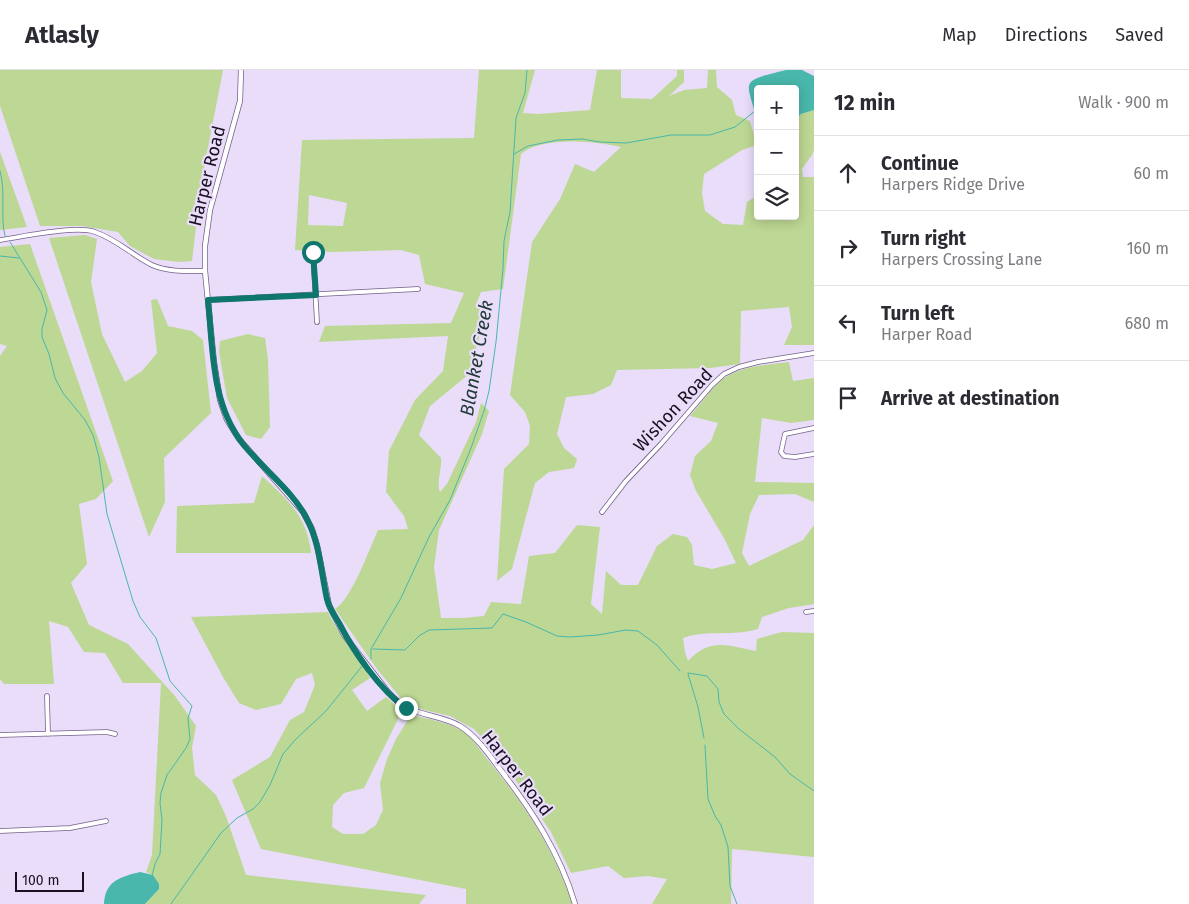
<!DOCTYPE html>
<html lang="en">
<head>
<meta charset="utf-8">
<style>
  :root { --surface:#fff; --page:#f7f7f7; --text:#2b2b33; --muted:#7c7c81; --line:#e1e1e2 }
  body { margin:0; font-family:"Fira Sans",sans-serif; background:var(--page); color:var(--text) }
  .controls { position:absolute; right:15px; top:15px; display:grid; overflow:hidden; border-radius:5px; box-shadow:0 2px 12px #0003 }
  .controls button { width:45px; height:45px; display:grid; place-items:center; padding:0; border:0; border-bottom:1px solid var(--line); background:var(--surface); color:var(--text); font:25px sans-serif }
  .scale { position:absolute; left:15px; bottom:12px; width:69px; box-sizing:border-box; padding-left:5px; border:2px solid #191121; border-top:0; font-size:14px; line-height:18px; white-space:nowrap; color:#191121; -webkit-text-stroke:4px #e9ddf9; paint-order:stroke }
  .stop { position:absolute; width:15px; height:15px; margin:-11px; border:4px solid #0f766e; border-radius:50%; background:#fff }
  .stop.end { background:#0f766e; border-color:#fff; box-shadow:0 1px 5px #0008 }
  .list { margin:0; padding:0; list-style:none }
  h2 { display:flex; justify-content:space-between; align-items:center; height:65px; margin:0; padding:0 20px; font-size:21px }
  h2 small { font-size:16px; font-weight:400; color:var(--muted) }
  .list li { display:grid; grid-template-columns:32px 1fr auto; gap:15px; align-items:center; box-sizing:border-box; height:75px; padding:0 20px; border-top:1px solid var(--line) }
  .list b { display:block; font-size:19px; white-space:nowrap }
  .list p { margin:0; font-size:16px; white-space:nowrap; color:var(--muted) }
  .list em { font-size:16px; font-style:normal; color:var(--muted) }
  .icon { flex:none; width:28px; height:28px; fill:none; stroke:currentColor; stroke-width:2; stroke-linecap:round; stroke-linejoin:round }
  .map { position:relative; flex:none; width:814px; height:834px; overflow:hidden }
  header { display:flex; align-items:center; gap:30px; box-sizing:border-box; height:70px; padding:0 25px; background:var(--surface); border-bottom:1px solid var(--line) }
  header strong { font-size:24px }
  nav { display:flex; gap:28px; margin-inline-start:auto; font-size:18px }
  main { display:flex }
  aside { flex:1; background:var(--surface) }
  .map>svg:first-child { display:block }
  .green { fill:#bdd794; fill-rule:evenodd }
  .water { fill:#49b7ab }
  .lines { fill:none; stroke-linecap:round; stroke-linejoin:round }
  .stream { stroke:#49b7ab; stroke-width:1 }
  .minor-casing { stroke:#736089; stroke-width:5.5 }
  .tertiary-casing { stroke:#736089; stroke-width:6 }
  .minor { stroke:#fff; stroke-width:4 }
  .tertiary { stroke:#fff; stroke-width:4.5 }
  .route { stroke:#0f766e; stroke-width:6 }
  .labels { text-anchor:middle; stroke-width:4.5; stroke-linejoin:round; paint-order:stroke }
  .street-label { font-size:18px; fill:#191121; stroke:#e9ddf9 }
  .water-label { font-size:19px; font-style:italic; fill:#223b38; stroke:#e9ddf9 }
</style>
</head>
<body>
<header>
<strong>Atlasly</strong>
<nav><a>Map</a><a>Directions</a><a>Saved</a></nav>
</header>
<main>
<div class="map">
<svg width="814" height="834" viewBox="0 0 814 834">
  <rect width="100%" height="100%" fill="#e9ddf9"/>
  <path class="green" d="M0,0H223L201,114L192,191L179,192L154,189L130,176L118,162L82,156H40L0,36Z
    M479,0H535L523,43L538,44L590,40L597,0H621V28L652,29L677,6V0H684V12L669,26L684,20L707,18L708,0H716L717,17L732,30L736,45L750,51L757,75L742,80L704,104L702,123L705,141L723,154L743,155L747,132L758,125V146H795V50L801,44L814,40V80L812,85L802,99L803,107H814V275H784L792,257L789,237L741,241L740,294L710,298L617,300L611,315L593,324L566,327L557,364L564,378L577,389L574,398L549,402L535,413L512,499L497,511L504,399L529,374L530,356L525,342L510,325L532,172L560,129L575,94L594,102L621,77C595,71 542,66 521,84L503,219L481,222L477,232L484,250L469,304L430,336L419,365L441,388C442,401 436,411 440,422L447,414L476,352L481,333L489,341L482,364L439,460L434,497L441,548H463L484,546L491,532L521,534L529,486L555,483L577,455L600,457L591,534L602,544L606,501L621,515H638L657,476L673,464L687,467L692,475L694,495L712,499L736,493L724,468L696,421L690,405L695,386L711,371L718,353L690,346C700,335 708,323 718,313C736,296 766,295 789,292L793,311L814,308V350L791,353L762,348L755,412L814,413V432L795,424L759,425L750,444L742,483L749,496L803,470L814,455V534L789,538L762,547L758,559C733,567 707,559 683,568L685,582L688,591C711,567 728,576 756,581L757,569L782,562L814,563V787L732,779L731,834H652L667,809L648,806L624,808L608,796L571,803L551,762L510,702L488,674L474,659L450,646L424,640L404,632L377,599L335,539C351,530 370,478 378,460L408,459L404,446L386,422L389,381L415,330L443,301L448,266L319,272L325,256L451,253L464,223L425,214L419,185L401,180L333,182L295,180L302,70L474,68ZM309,125L347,133L343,156L308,155Z
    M0,82L27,157L0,160Z
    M85,165L97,169L91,212L102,264L125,312L142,301L157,283L151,230L157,229L168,256L192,261L203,270L211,343L164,388L165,432L149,467L49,168Z
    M30,174L113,411L96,429L79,434L87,494L71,513L89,555L128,574L175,626L196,656L192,678L195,705L216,725L226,746L246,805L426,825L419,834H145L159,819L153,805L146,802L152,785L161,613H123L105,583L84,582L68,557L49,551L54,614H4L0,609V286L7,276L0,274V177Z
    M248,264L265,268L268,290L270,357L261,369L246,365L227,328L219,282L220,271Z
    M262,406C288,430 307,446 311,483H176L177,436L254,433Z
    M328,542C339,566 357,585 370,608L352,620L367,641L386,627L402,641L364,718L344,723L333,735L332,757L343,764H363L376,755L383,740L380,713L387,689L396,669L411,645C425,648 451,653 462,661C471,666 481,681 488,690C523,733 555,780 572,834H466V819L261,779L232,710L270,687L290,650L304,642L315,615L312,603L296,609L281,634L256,640L239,633L223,607L191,547Z"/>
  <path class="water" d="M786,0H802L814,6V40L801,44L795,50V19H758V53C746,8 738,12 786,0Z
    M140,802L153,805L159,814V819L145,834H104C105,811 120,807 140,802Z"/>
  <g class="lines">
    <path class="stream" d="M514,84L528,76L558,70L582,69L600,72L626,73L671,65H710L735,57L755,41
      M0,101C6,121 0,147 5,166
      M10,172L41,222L47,240L42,259V267L49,284L55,308L63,323L85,350L93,365L99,387L107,444L133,531L140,547L156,568L170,611L192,636L188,648L190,669L186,678L167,705L161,723L160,733L162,750L160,784L155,794L152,806
      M0,186L19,188
      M373,579L405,580L419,566L429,560L492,558L503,544L526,552L557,566L570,567L598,565L626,560L638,561L657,575L680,601
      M371,589V579L401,528L429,467L450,430L471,378L484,341L489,321L496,272L503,199L504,171L510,142L516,48L525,23L527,0
      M688,603L707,606L718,619L719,632L724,644L739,659L775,687L790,704L814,721
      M688,604L698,637L704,668
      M705,675L708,729L715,746L721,755L728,777L730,816L737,834
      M171,834L221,763L237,748L253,739L260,732L270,715L283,684L296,669L326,641L363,595"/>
    <defs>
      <path id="minor" d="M0,170C22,167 76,155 95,162C116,169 132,185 152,195C167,202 188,201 205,201
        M313,182L317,252
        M208,230L418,219
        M814,358L785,364L781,382L784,386L795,387L814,384
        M602,442L626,411L661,374L712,315L724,304L739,297L758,292L814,283
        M806,542L814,541
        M47,626L48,664
        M0,665L107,662L115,664
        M0,761L70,758L106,751"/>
      <path id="tertiary" d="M241,0L240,31L210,140L205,176V201L214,292L220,330L227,350L239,369L303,442L312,459L317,475L329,535L344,565L388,622C393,628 399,633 406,637C422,646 443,646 460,656C476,666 488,683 499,698C531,739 560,783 575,834"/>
    </defs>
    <use href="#minor" class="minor-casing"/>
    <use href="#tertiary" class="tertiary-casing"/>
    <use href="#minor" class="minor"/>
    <use href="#tertiary" class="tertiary"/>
  </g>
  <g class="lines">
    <path class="route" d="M313,182L316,225L208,230C213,278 211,334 243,374C263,399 293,421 307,449C320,474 321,502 327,529C329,538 334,545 339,553C354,582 379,619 406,638"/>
  </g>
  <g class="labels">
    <g class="street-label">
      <text transform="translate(207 106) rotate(-76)" y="6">Harper Road</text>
      <text transform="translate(673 340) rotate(-47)" y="6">Wishon Road</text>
      <text transform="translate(517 703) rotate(52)" y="6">Harper Road</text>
    </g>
    <g class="water-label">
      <text transform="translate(476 288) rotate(-80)" y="7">Blanket Creek</text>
    </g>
  </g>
</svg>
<div class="controls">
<button>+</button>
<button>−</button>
<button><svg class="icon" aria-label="layers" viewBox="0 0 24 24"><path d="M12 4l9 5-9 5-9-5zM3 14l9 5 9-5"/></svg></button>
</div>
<div class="scale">100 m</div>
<div class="stop" style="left:313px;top:182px"></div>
<div class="stop end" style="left:406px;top:638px"></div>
</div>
<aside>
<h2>12 min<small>Walk · 900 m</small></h2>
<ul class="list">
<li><svg class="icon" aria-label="ahead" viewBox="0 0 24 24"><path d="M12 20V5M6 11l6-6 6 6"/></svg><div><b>Continue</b><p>Harpers Ridge Drive</p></div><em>60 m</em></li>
<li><svg class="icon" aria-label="right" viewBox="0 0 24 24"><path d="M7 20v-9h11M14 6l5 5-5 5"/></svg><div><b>Turn right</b><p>Harpers Crossing Lane</p></div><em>160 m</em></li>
<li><svg class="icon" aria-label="left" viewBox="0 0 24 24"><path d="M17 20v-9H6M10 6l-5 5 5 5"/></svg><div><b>Turn left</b><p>Harper Road</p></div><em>680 m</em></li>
<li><svg class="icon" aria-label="arrive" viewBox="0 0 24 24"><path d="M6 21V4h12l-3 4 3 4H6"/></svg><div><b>Arrive at destination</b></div></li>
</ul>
</aside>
</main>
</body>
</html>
